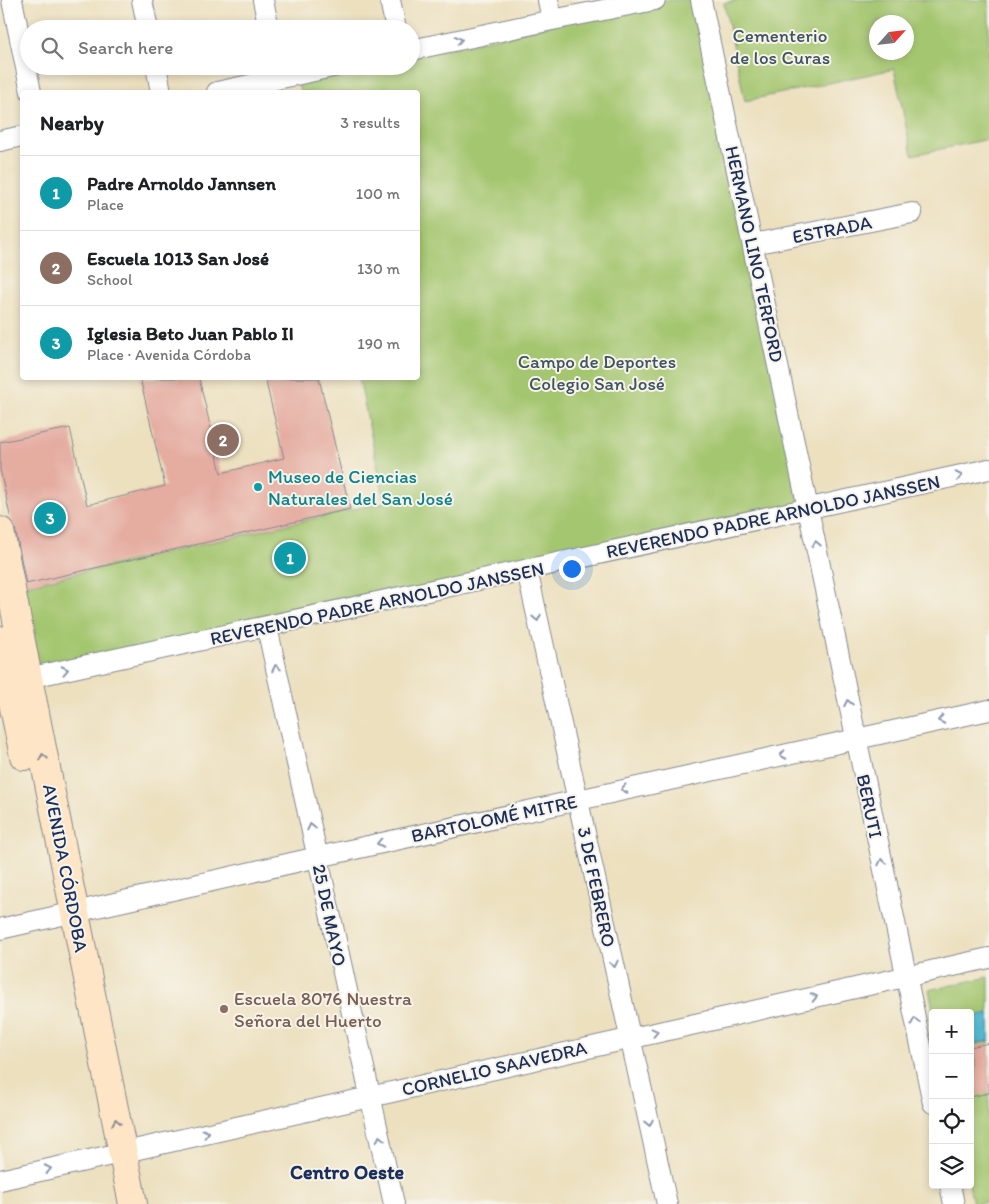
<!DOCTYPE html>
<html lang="en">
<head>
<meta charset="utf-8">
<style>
  :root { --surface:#fff; --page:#f6f6f6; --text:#202124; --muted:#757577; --line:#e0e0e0; --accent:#d1495b }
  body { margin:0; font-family:Itim,sans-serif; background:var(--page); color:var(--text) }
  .controls { position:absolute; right:15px; bottom:15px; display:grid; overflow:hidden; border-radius:5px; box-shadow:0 2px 8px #0003 }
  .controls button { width:45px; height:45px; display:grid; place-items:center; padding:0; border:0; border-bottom:1px solid var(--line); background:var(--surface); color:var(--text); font:25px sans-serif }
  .compass { position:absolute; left:869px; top:15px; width:45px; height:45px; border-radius:50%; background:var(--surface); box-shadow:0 2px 8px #0003; rotate:63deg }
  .you { position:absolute; left:571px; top:568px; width:18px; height:18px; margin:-12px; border:4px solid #fff; border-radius:50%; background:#1a73e8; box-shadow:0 0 0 8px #1a73e833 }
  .badge { display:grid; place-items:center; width:32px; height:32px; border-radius:50%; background:var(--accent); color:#fff; font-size:16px; font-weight:700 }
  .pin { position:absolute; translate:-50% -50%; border:2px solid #fff; box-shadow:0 1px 5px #0006 }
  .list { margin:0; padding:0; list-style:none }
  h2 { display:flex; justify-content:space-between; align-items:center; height:65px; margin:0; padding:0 20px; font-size:21px }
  h2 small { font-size:16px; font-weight:400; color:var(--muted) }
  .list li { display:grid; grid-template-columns:32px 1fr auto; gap:15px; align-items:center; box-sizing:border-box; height:75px; padding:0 20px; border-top:1px solid var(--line) }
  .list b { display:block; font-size:19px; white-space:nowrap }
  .list p { margin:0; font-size:16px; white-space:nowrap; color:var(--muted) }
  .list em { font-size:16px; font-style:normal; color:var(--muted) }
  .icon { flex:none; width:28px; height:28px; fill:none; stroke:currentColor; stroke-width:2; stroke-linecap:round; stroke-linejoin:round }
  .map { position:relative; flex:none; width:989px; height:1204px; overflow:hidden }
  .search { position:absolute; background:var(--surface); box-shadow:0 2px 8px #0003; left:20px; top:20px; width:400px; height:55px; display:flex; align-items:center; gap:12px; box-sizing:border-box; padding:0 18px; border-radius:28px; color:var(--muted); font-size:19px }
  .panel { position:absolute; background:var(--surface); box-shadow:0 2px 8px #0003; left:20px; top:90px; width:400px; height:290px; border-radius:5px }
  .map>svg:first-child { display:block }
  .green { fill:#a4c66f; stroke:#607a66; fill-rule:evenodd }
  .water { fill:#54bad2; stroke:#387498 }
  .building { fill:#e5aca0 }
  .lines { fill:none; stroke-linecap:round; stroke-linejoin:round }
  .street-casing { stroke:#84888e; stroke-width:22 }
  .secondary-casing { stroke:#84888e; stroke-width:30 }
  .street { stroke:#fff; stroke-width:20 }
  .secondary { stroke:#fde5c5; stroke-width:28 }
  .oneway { stroke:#8d97ae }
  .oneway2 { stroke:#8c8a92 }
  .culture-dot { fill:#0f9aa8; stroke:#f7f3e8; stroke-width:2 }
  .education-dot { fill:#8d6e63; stroke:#f7f3e8; stroke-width:2 }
  .labels { text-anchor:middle; stroke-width:4; stroke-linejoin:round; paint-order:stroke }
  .park-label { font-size:19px; fill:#3d5562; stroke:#f7f3e8 }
  .street-label { font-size:19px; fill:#1b2f5e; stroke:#f7f3e8 }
  .culture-label { font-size:19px; fill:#0d838f; stroke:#f7f3e8; text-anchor:start }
  .education-label { font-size:19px; fill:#785e54; stroke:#f7f3e8; text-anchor:start }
  .neighbourhood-label { font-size:20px; font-weight:bold; fill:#1b2f5e; stroke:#f7f3e8 }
</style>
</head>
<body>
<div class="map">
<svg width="989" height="1204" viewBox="0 0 989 1204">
  <rect width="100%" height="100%" fill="#f7f3e8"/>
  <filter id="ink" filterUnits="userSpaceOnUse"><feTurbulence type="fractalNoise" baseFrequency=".02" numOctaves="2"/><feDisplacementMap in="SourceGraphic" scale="10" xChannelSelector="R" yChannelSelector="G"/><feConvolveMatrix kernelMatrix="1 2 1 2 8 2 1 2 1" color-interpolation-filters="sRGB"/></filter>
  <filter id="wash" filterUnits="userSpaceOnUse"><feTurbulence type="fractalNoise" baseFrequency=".0096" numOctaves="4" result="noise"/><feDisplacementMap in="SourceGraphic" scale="20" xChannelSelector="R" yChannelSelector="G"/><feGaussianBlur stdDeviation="1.12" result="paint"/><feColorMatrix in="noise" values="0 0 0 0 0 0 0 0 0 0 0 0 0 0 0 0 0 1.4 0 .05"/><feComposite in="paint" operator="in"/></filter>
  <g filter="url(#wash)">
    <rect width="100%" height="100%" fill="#ece0bf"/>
    <path class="green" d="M662,0H701L809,509L41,675L22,586L385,502L359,378H418V92H300L298,83L370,66H411V57Z
      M739,0H989V139L912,155L894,69L745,101L724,3ZM906,22V52H876V22Z
      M989,977V1202L973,1204L969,1185L970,1013H934L929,990Z"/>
    <path class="water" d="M989,1013V1041L970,1045V1017Z"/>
    <g id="blocks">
      <path class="building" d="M140,378H199L221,473L284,458L265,378H319L350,509L26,584L15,528L11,520L0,469V442L70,428L87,505L165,486Z
        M989,1043V1093L970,1097V1047Z"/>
    </g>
  </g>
  <g filter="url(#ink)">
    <use href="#blocks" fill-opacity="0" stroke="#84888e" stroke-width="1"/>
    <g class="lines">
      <defs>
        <path id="street" d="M12,0L31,92
          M142,0L148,29
          M263,0L269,29
          M390,0L396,29
          M548,0L552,20
          M701,0L933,1103
          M411,50L552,20L655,0
          M156,66L161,92
          M217,92L337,66
          M0,141L22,136
          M753,244L912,213
          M527,570L667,1204
          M267,627L394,1204
          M14,681L989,469
          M0,929L318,857L989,710
          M0,1180L989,958
          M950,1185L954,1204"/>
        <path id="secondary" d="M0,531L28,678L133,1204
          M0,640L24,756"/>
      </defs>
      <use href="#street" class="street-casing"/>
      <use href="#secondary" class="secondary-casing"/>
      <use href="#street" class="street"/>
      <use href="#secondary" class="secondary"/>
    </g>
    <defs><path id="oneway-chevron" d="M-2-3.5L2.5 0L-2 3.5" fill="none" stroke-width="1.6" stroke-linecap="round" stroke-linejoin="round" transform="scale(1.25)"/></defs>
    <g class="oneway">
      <use href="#oneway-chevron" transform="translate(459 40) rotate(-12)"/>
      <use href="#oneway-chevron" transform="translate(959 476) rotate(-12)"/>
      <use href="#oneway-chevron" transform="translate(816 544) rotate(-101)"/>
      <use href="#oneway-chevron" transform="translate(537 618) rotate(78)"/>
      <use href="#oneway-chevron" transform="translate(276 668) rotate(-102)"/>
      <use href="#oneway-chevron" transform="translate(65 670) rotate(-12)"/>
      <use href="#oneway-chevron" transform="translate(848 703) rotate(-101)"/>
      <use href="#oneway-chevron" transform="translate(941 720) rotate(168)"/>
      <use href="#oneway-chevron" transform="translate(783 755) rotate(168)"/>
      <use href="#oneway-chevron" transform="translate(624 789) rotate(168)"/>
      <use href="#oneway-chevron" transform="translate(311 827) rotate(-102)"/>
      <use href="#oneway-chevron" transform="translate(380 843) rotate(168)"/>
      <use href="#oneway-chevron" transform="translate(882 862) rotate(-102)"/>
      <use href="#oneway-chevron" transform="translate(614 964) rotate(78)"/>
      <use href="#oneway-chevron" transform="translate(814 997) rotate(-13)"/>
      <use href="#oneway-chevron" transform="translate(915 1021) rotate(-102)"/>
      <use href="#oneway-chevron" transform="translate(655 1032) rotate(-13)"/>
      <use href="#oneway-chevron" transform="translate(649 1123) rotate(78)"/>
      <use href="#oneway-chevron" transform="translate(206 1133) rotate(-13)"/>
      <use href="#oneway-chevron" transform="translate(380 1139) rotate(-102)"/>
      <use href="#oneway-chevron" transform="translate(48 1169) rotate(-12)"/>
    </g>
    <g class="oneway2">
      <use href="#oneway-chevron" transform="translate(43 757) rotate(-101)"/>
      <use href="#oneway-chevron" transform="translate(116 1122) rotate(-101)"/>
    </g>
  </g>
  <circle class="culture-dot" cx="258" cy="487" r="5"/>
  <circle class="education-dot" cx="224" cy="1009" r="5"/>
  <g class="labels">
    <g class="park-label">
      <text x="780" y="42">Cementerio<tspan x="780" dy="22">de los Curas</tspan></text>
      <text x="597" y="368">Campo de Deportes<tspan x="597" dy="22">Colegio San José</tspan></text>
    </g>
    <g class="street-label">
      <text transform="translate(832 229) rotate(-11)" y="7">ESTRADA</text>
      <text transform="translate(755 254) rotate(78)" y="7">HERMANO LINO TERFORD</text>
      <text transform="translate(773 516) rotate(-12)" y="7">REVERENDO PADRE ARNOLDO JANSSEN</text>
      <text transform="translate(377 603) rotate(-12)" y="7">REVERENDO PADRE ARNOLDO JANSSEN</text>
      <text transform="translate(870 806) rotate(78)" y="7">BERUTI</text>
      <text transform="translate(494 818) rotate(-12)" y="7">BARTOLOMÉ MITRE</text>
      <text transform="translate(66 868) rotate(79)" y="7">AVENIDA CÓRDOBA</text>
      <text transform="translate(597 887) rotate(78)" y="7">3 DE FEBRERO</text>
      <text transform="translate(330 915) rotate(78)" y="7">25 DE MAYO</text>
      <text transform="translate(494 1068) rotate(-13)" y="7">CORNELIO SAAVEDRA</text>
    </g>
    <g class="culture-label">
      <text x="268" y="483">Museo de Ciencias<tspan x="268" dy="22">Naturales del San José</tspan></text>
    </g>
    <g class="education-label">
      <text x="234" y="1005">Escuela 8076 Nuestra<tspan x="234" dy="22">Señora del Huerto</tspan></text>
    </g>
    <g class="neighbourhood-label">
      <text x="347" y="1179">Centro Oeste</text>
    </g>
  </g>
</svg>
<div class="controls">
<button>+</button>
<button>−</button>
<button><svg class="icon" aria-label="locate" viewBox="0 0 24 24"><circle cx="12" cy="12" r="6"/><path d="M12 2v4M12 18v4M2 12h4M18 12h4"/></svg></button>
<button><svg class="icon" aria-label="layers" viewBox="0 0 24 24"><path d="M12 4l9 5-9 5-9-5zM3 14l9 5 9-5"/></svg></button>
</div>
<svg class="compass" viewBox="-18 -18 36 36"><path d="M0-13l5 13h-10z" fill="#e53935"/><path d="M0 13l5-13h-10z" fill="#757577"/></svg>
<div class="you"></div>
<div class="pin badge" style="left:290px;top:558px;background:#0f9aa8">1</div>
<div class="pin badge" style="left:223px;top:440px;background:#8d6e63">2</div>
<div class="pin badge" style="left:50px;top:518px;background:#0f9aa8">3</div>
<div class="search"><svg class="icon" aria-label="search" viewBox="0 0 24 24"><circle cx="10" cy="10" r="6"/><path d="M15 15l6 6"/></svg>Search here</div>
<section class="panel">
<h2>Nearby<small>3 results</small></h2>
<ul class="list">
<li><span class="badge" style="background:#0f9aa8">1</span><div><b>Padre Arnoldo Jannsen</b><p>Place</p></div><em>100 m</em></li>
<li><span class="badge" style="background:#8d6e63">2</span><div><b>Escuela 1013 San José</b><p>School</p></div><em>130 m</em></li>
<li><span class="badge" style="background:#0f9aa8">3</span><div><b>Iglesia Beto Juan Pablo II</b><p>Place · Avenida Córdoba</p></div><em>190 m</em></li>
</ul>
</section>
</div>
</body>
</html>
